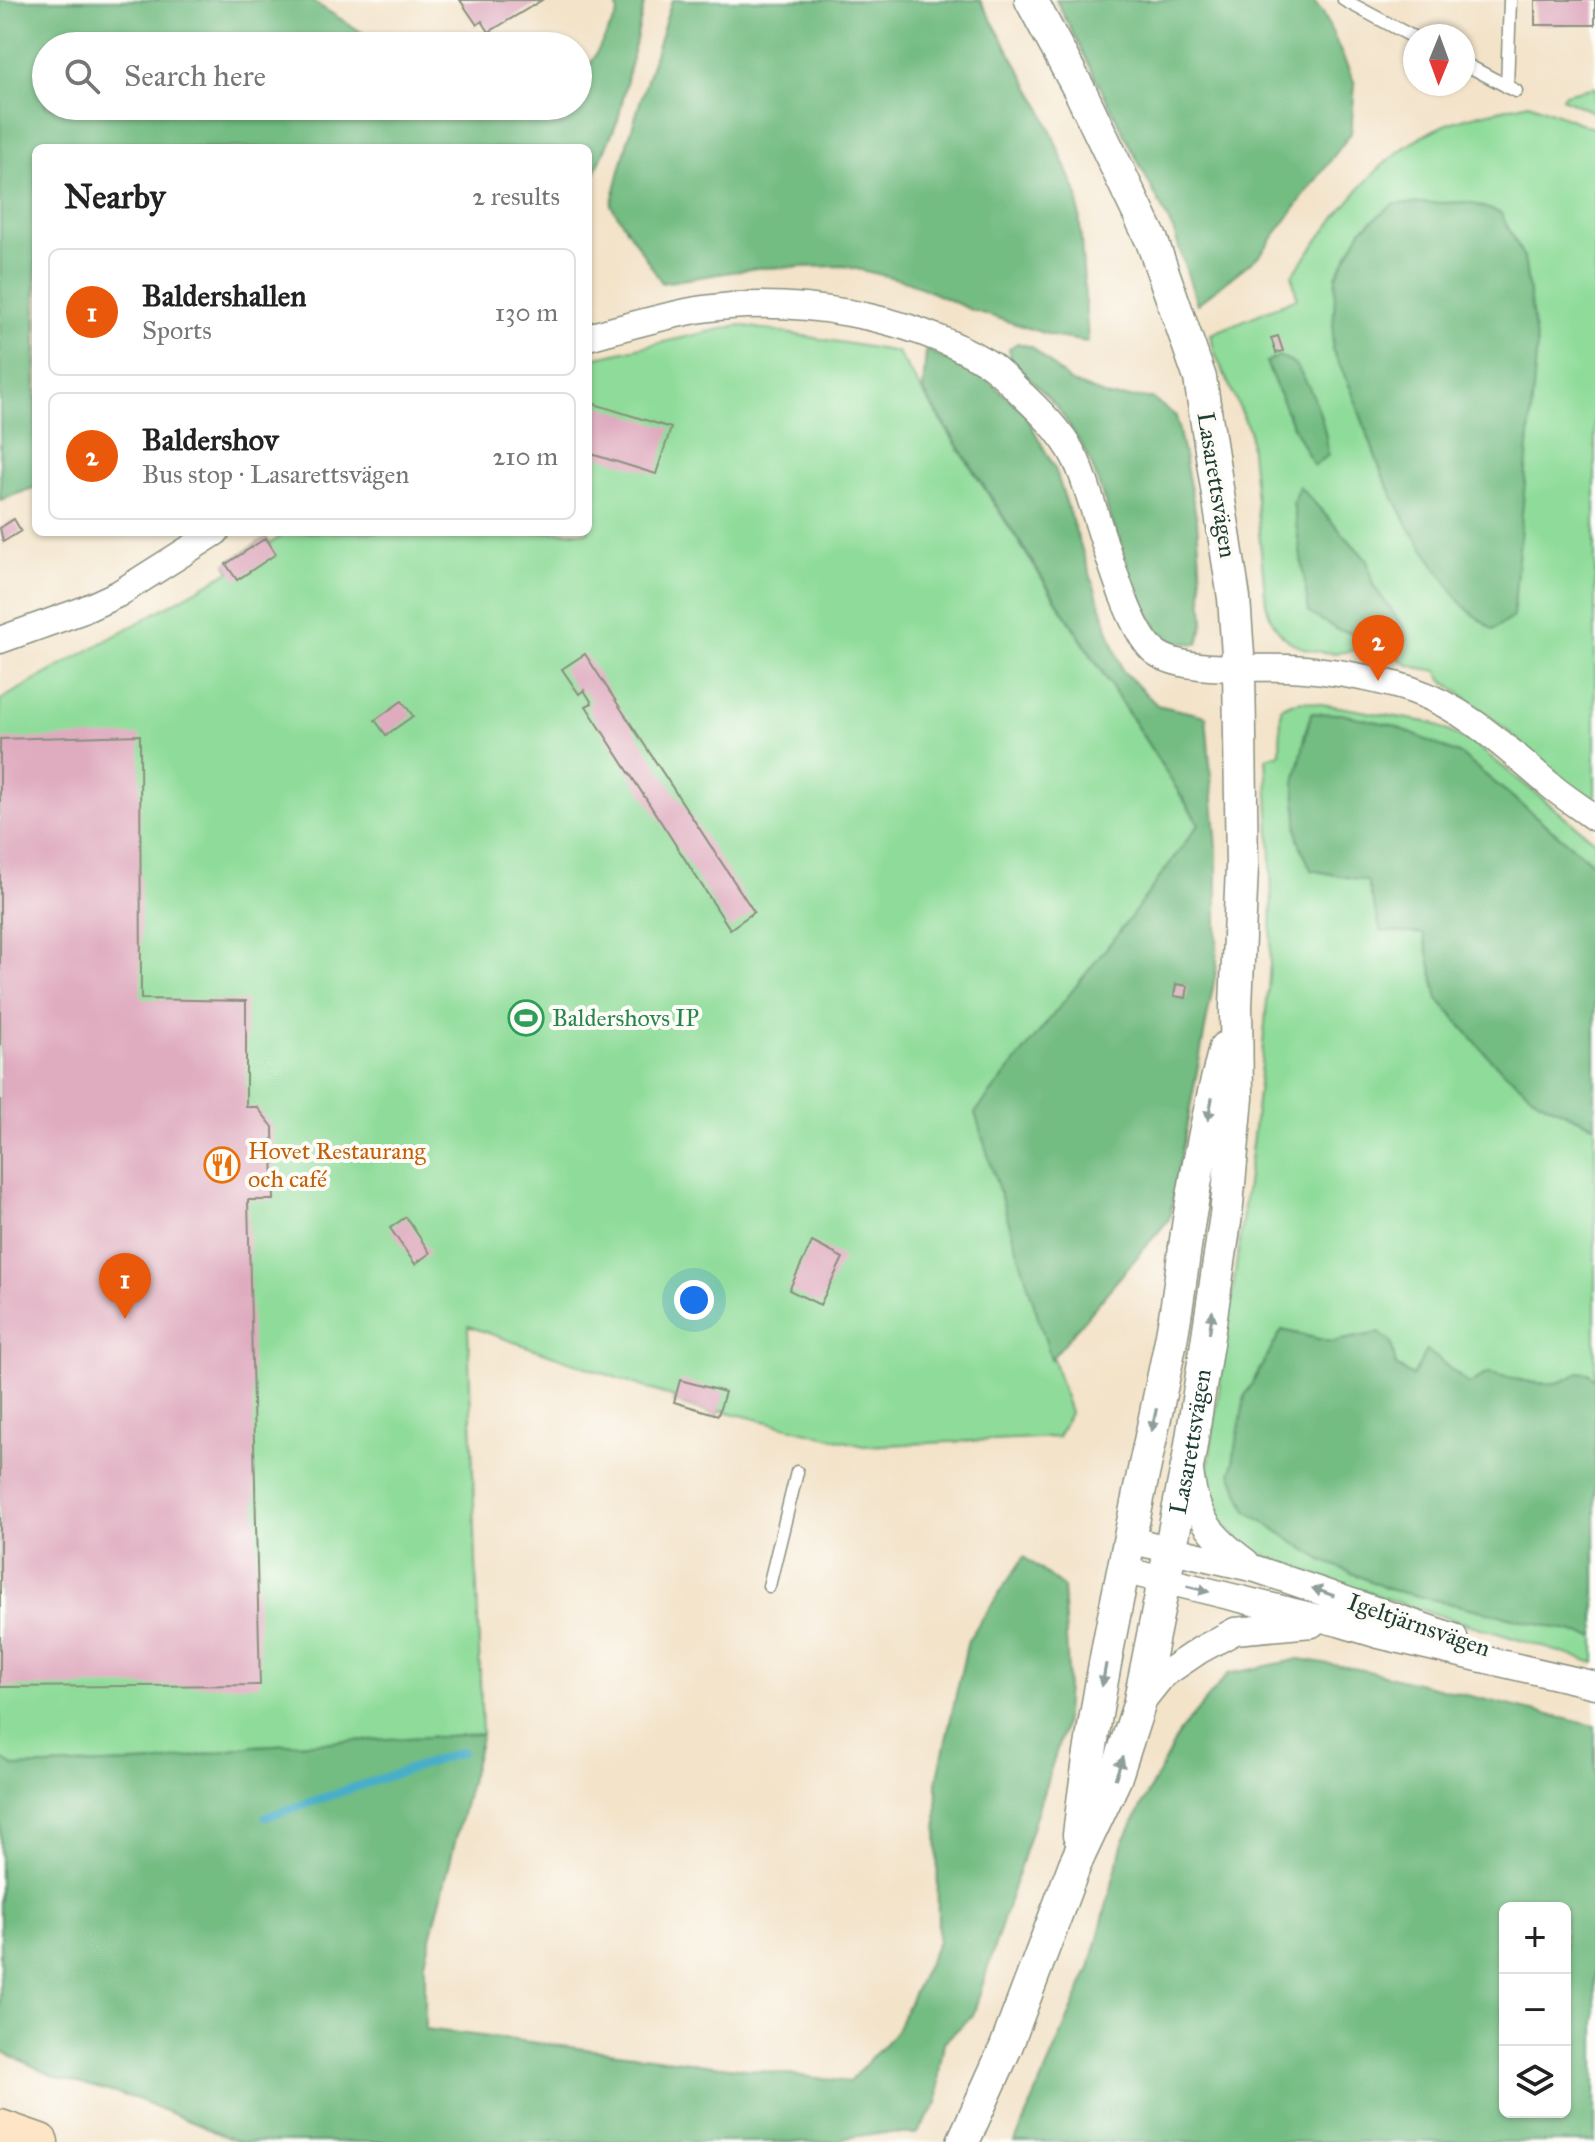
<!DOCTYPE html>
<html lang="en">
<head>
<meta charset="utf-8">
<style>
  :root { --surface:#fff; --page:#f2f2f2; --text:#222; --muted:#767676; --line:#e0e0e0; --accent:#ea580c }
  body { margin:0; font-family:"IM FELL Great Primer",serif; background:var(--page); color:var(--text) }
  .controls { position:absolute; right:24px; bottom:24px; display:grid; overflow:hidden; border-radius:12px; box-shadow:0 2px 6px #0004 }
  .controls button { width:72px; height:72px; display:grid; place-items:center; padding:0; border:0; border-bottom:2px solid var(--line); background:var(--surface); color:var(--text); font:40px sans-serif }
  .compass { position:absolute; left:1403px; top:24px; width:72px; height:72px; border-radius:50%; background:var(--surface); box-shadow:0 2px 6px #0004; rotate:181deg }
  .you { position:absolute; left:694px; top:1300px; width:28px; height:28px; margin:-20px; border:6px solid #fff; border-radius:50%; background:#1a73e8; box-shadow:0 0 0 12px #1a73e833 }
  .badge { display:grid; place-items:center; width:52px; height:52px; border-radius:50%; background:var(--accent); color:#fff; font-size:26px; font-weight:700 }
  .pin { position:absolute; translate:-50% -66px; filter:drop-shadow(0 2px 4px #0008) }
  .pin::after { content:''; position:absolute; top:42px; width:28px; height:24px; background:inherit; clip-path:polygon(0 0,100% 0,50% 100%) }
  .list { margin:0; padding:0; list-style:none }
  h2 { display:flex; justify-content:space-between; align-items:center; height:104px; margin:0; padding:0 32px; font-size:34px }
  h2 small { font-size:26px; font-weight:400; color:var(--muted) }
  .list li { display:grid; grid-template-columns:52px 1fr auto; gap:24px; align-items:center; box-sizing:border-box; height:128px; margin:0 16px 16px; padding:0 16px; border:2px solid var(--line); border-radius:12px }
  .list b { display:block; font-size:30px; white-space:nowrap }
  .list p { margin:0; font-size:26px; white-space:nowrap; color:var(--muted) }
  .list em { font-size:26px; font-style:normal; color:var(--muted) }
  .icon { flex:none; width:44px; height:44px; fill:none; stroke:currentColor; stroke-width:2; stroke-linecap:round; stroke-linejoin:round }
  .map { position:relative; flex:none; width:1595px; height:2142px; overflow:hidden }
  .search { position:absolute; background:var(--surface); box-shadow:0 2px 6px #0004; left:32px; top:32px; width:560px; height:88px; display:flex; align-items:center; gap:20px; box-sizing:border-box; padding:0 28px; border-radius:44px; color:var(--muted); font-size:30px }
  .panel { position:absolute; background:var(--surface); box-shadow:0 2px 6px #0004; left:32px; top:144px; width:560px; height:392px; border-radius:12px }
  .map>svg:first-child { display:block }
  .green { fill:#8fdc9a; stroke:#578c67; stroke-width:2; fill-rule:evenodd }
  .forest { fill:#73bc82; stroke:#497c5b; stroke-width:2; fill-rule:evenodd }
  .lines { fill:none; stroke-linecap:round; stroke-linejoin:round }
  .stream { stroke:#49afc8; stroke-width:9 }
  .building { fill:#dfabbf }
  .service-casing { stroke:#89907e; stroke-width:15 }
  .minor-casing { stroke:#89907e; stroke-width:29 }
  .tertiary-casing { stroke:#89907e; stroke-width:35 }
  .secondary-casing { stroke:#89907e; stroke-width:39 }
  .service { stroke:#fff; stroke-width:12 }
  .minor { stroke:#fff; stroke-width:26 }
  .tertiary { stroke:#fff; stroke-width:32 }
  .secondary { stroke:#fee5c5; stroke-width:36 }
  .oneway { fill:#8f9e9a }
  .labels { text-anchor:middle; stroke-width:8; stroke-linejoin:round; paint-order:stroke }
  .street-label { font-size:24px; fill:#1f3d34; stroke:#fdfcf7 }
  .leisure-label { font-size:24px; fill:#27864d; stroke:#fdfcf7; text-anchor:start }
  .food-label { font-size:24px; fill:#c56008; stroke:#fdfcf7; text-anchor:start }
</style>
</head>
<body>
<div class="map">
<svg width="1595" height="2142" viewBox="0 0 1595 2142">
  <rect width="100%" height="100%" fill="#fdfcf7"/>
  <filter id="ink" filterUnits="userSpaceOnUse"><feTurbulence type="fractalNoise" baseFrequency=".0125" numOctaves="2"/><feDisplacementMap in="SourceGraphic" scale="16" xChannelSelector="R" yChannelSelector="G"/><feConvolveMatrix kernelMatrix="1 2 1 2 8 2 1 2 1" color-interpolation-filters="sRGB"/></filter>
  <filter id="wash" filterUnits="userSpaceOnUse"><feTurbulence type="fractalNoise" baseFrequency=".006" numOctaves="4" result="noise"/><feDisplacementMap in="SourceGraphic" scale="32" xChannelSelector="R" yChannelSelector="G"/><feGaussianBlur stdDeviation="1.8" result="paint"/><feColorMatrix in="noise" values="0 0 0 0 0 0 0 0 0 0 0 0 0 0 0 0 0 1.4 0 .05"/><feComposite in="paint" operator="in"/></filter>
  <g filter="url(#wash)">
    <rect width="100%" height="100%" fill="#f3e3c9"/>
    <path class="green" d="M1595,87V113L1562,98L1565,94Z
      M1529,103L1595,129V803L1573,790L1504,728L1443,680L1437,671C1428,669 1415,668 1407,664C1396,658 1390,646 1376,646C1366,646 1355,651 1345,652C1306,656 1275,643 1266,603L1249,430L1214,351L1211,334L1297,298L1292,275C1335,219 1376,153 1445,125C1471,114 1502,110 1529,103ZM1361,230L1410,529L1382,474L1351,389L1332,349ZM1299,487L1367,560L1373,585L1404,628L1407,640L1383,639L1338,630L1310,613L1299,536Z
      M739,325L897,352L1199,824L1127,922L976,1113L1070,1413L1058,1437L864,1446L720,1410L718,1415L674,1402L675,1398L468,1326L482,1734L254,1746L161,1762L16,1767L0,1758V700L230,571L226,564L266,538L270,544L286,532H588V359Z
      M1304,701L1432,723L1477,746L1595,841V865L1461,755L1311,714L1304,736L1311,870L1367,881L1424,934L1438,999L1539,1101L1595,1126V1379L1588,1373C1542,1393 1533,1380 1488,1373L1469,1384L1437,1358L1413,1376L1396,1366L1391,1342L1379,1333L1331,1342L1282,1330L1245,1396L1388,1589L1595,1637V1663L1402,1604L1271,1559L1242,1542L1219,1520L1209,1495V1462C1231,1296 1258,1130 1270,963C1274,895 1270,825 1266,758L1280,754L1281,708L1291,703Z"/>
    <path class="forest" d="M0,0H310L384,46H46V106H578V81L587,70L618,14L616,0H645L618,120L588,188V148H36V487L0,500Z
      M672,0H980L1040,105L1078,196L1088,342L1056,337L969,309L907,281L844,266L757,268L662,283L611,205L627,144Z
      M1056,0H1312L1323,12L1355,84L1351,133L1260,255L1197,304L1174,232Z
      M1468,202L1501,213L1524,258L1537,346L1513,617L1493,630L1463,606L1410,529L1382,474L1351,389L1332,349L1336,276L1361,230L1393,204Z
      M1017,343L1032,347L1070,382L1109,397L1152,398L1176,416L1197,521L1204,622L1198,644L1173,642L1158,629L1140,600L1089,458L1058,408L1011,359L1009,349Z
      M926,350L983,376L1024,412L1055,469L1122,670L1157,705L1206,716L1217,848V966L1169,1219L1051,1359L975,1113L1127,922L1199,824L923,390Z
      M1279,356C1284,359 1291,360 1295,365C1313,387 1327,427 1328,455L1314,466L1292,425L1266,362Z
      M1299,486L1367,560L1373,585L1404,628L1407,640L1338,630L1309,613L1293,502Z
      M1311,713L1342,714L1392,725L1461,755L1595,865V1126L1539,1101L1493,1062L1438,999L1424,934L1381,931L1367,881L1311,870L1298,840L1295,782Z
      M1282,1330L1331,1342L1379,1333L1391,1342L1396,1366L1413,1376L1427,1350L1469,1384L1488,1373C1519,1378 1552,1395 1579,1372L1588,1373L1595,1379V1637L1388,1589L1322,1560L1247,1511L1231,1473L1245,1396Z
      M1024,1557L1063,1587L1068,1672L1064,1727L973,2015L944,2042L939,2072L938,2103L916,2134L879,2133L845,2138L841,2142H238L137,2099L53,2076L0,2050V1758L16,1767L161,1762L254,1746L482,1734L425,1962V2029L849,2082L894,2034L938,1942L937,1781L968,1640Z
      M1300,1659L1363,1670L1595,1726V2142H1015L1090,1968L1123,1842L1180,1731L1228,1674ZM1505,1908H1565V2112H1505Z"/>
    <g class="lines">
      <path class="stream" d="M266,1817L461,1752"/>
    </g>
    <g id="blocks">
      <path class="building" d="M460,0H542L489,32L482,21L477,25Z
        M1535,0H1595V25H1535Z
        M1278,336L1283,351L1276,353L1271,338Z
        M588,402L671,428L656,474L588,453Z
        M14,519L21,531L3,542L0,528Z
        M266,538L276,554L237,580L226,564Z
        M585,654L754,912L730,929L586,706L592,703L584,690L579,694L562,669Z
        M402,701L413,716L386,735L375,720Z
        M140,735L141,999L246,1001V1107H257L273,1127L274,1200H248L260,1685L0,1687V739Z
        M1176,984L1188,986L1186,998L1174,996Z
        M406,1217L430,1253L415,1264L390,1228Z
        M812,1242L843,1258L820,1305L789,1290Z
        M680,1380L725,1392L718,1415L674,1402Z"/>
    </g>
  </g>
  <g filter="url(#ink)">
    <use href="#blocks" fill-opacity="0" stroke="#89907e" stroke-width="2"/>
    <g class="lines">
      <defs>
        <path id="service" d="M1344,0L1415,38
          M1463,63L1516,91
          M1507,87L1510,0
          M769,1586L797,1472"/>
        <path id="minor" d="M588,337C626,327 665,315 703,309C794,296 907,315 986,362C1000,370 1012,385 1023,395C1045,416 1069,440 1080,469C1097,510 1124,628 1155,652C1184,674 1255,666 1290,668C1329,670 1375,678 1412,690C1467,709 1507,749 1550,785C1564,797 1580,807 1595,818
          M0,640L81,611L118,594L216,532
          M1190,1471C1195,1517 1210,1535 1246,1562
          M1129,1540L1256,1569L1454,1637
          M1122,1570L1339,1623L1379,1635L1595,1685
          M1139,1705L1163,1675L1200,1650L1235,1631L1312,1624"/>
        <g id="tertiary">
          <path d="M1079,1835C1098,1668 1138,1505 1171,1340C1179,1298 1183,1256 1190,1214C1199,1158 1211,1102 1225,1048"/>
          <path id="s1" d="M963,2142L1006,2047L1075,1864L1115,1779L1139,1705L1189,1457L1207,1343L1226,1215L1237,1098L1236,1006L1242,867L1239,669L1234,598L1200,378L1152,241L1081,93L1031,0"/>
        </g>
        <path id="secondary" d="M0,2128L40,2142"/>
      </defs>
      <use href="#service" class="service-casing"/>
      <use href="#minor" class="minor-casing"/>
      <use href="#tertiary" class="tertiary-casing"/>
      <use href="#secondary" class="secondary-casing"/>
      <use href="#service" class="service"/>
      <use href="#minor" class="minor"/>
      <use href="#tertiary" class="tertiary"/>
      <use href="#secondary" class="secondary"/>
    </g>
    <defs><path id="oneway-solid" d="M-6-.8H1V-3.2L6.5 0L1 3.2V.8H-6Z" transform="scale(2)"/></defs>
    <g class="oneway">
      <use href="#oneway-solid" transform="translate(1210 1109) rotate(101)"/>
      <use href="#oneway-solid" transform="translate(1211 1322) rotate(-82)"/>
      <use href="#oneway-solid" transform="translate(1154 1420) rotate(102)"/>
      <use href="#oneway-solid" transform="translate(1198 1589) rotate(14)"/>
      <use href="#oneway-solid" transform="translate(1323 1592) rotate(-161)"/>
      <use href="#oneway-solid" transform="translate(1104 1675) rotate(100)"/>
      <use href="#oneway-solid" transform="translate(1119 1768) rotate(-71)"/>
    </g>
  </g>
  <defs>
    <symbol id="stadium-ring" viewBox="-11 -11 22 22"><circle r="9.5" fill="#fdfcf7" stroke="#2e9e5b" stroke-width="1.5"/><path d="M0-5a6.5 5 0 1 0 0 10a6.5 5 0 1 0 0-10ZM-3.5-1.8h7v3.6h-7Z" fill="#2e9e5b"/></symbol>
    <symbol id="restaurant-ring" viewBox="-11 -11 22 22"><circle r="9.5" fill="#fdfcf7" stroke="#e8710a" stroke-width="1.5"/><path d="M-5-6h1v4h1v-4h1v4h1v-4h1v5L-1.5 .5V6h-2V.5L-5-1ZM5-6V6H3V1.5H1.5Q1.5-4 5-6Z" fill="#e8710a"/></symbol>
  </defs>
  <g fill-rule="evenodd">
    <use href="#stadium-ring" x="506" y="998" width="40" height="40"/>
    <use href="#restaurant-ring" x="202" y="1145" width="40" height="40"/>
  </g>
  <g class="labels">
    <g class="street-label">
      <text transform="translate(1217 485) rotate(81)" y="8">Lasarettsvägen</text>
      <text dy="8" stroke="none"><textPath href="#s1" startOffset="740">Lasarettsvägen</textPath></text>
      <text transform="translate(1419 1625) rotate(19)" y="8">Igeltjärnsvägen</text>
    </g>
    <g class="leisure-label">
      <text x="552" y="1026">Baldershovs IP</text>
    </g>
    <g class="food-label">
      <text x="248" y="1159">Hovet Restaurang<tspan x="248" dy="28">och café</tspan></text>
    </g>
  </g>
</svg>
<div class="controls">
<button>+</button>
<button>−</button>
<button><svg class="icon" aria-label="layers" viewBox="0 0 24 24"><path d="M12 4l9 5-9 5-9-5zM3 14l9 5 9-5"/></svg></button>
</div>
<svg class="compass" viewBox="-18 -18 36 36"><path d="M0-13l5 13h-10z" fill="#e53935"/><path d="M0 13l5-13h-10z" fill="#767676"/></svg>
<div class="you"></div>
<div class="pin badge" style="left:125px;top:1319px">1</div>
<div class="pin badge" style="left:1378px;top:681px">2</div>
<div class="search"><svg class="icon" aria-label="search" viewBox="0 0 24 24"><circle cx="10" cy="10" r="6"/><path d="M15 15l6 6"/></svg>Search here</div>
<section class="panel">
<h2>Nearby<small>2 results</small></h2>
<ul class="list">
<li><span class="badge">1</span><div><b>Baldershallen</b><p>Sports</p></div><em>130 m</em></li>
<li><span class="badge">2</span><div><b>Baldershov</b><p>Bus stop · Lasarettsvägen</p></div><em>210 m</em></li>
</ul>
</section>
</div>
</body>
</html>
